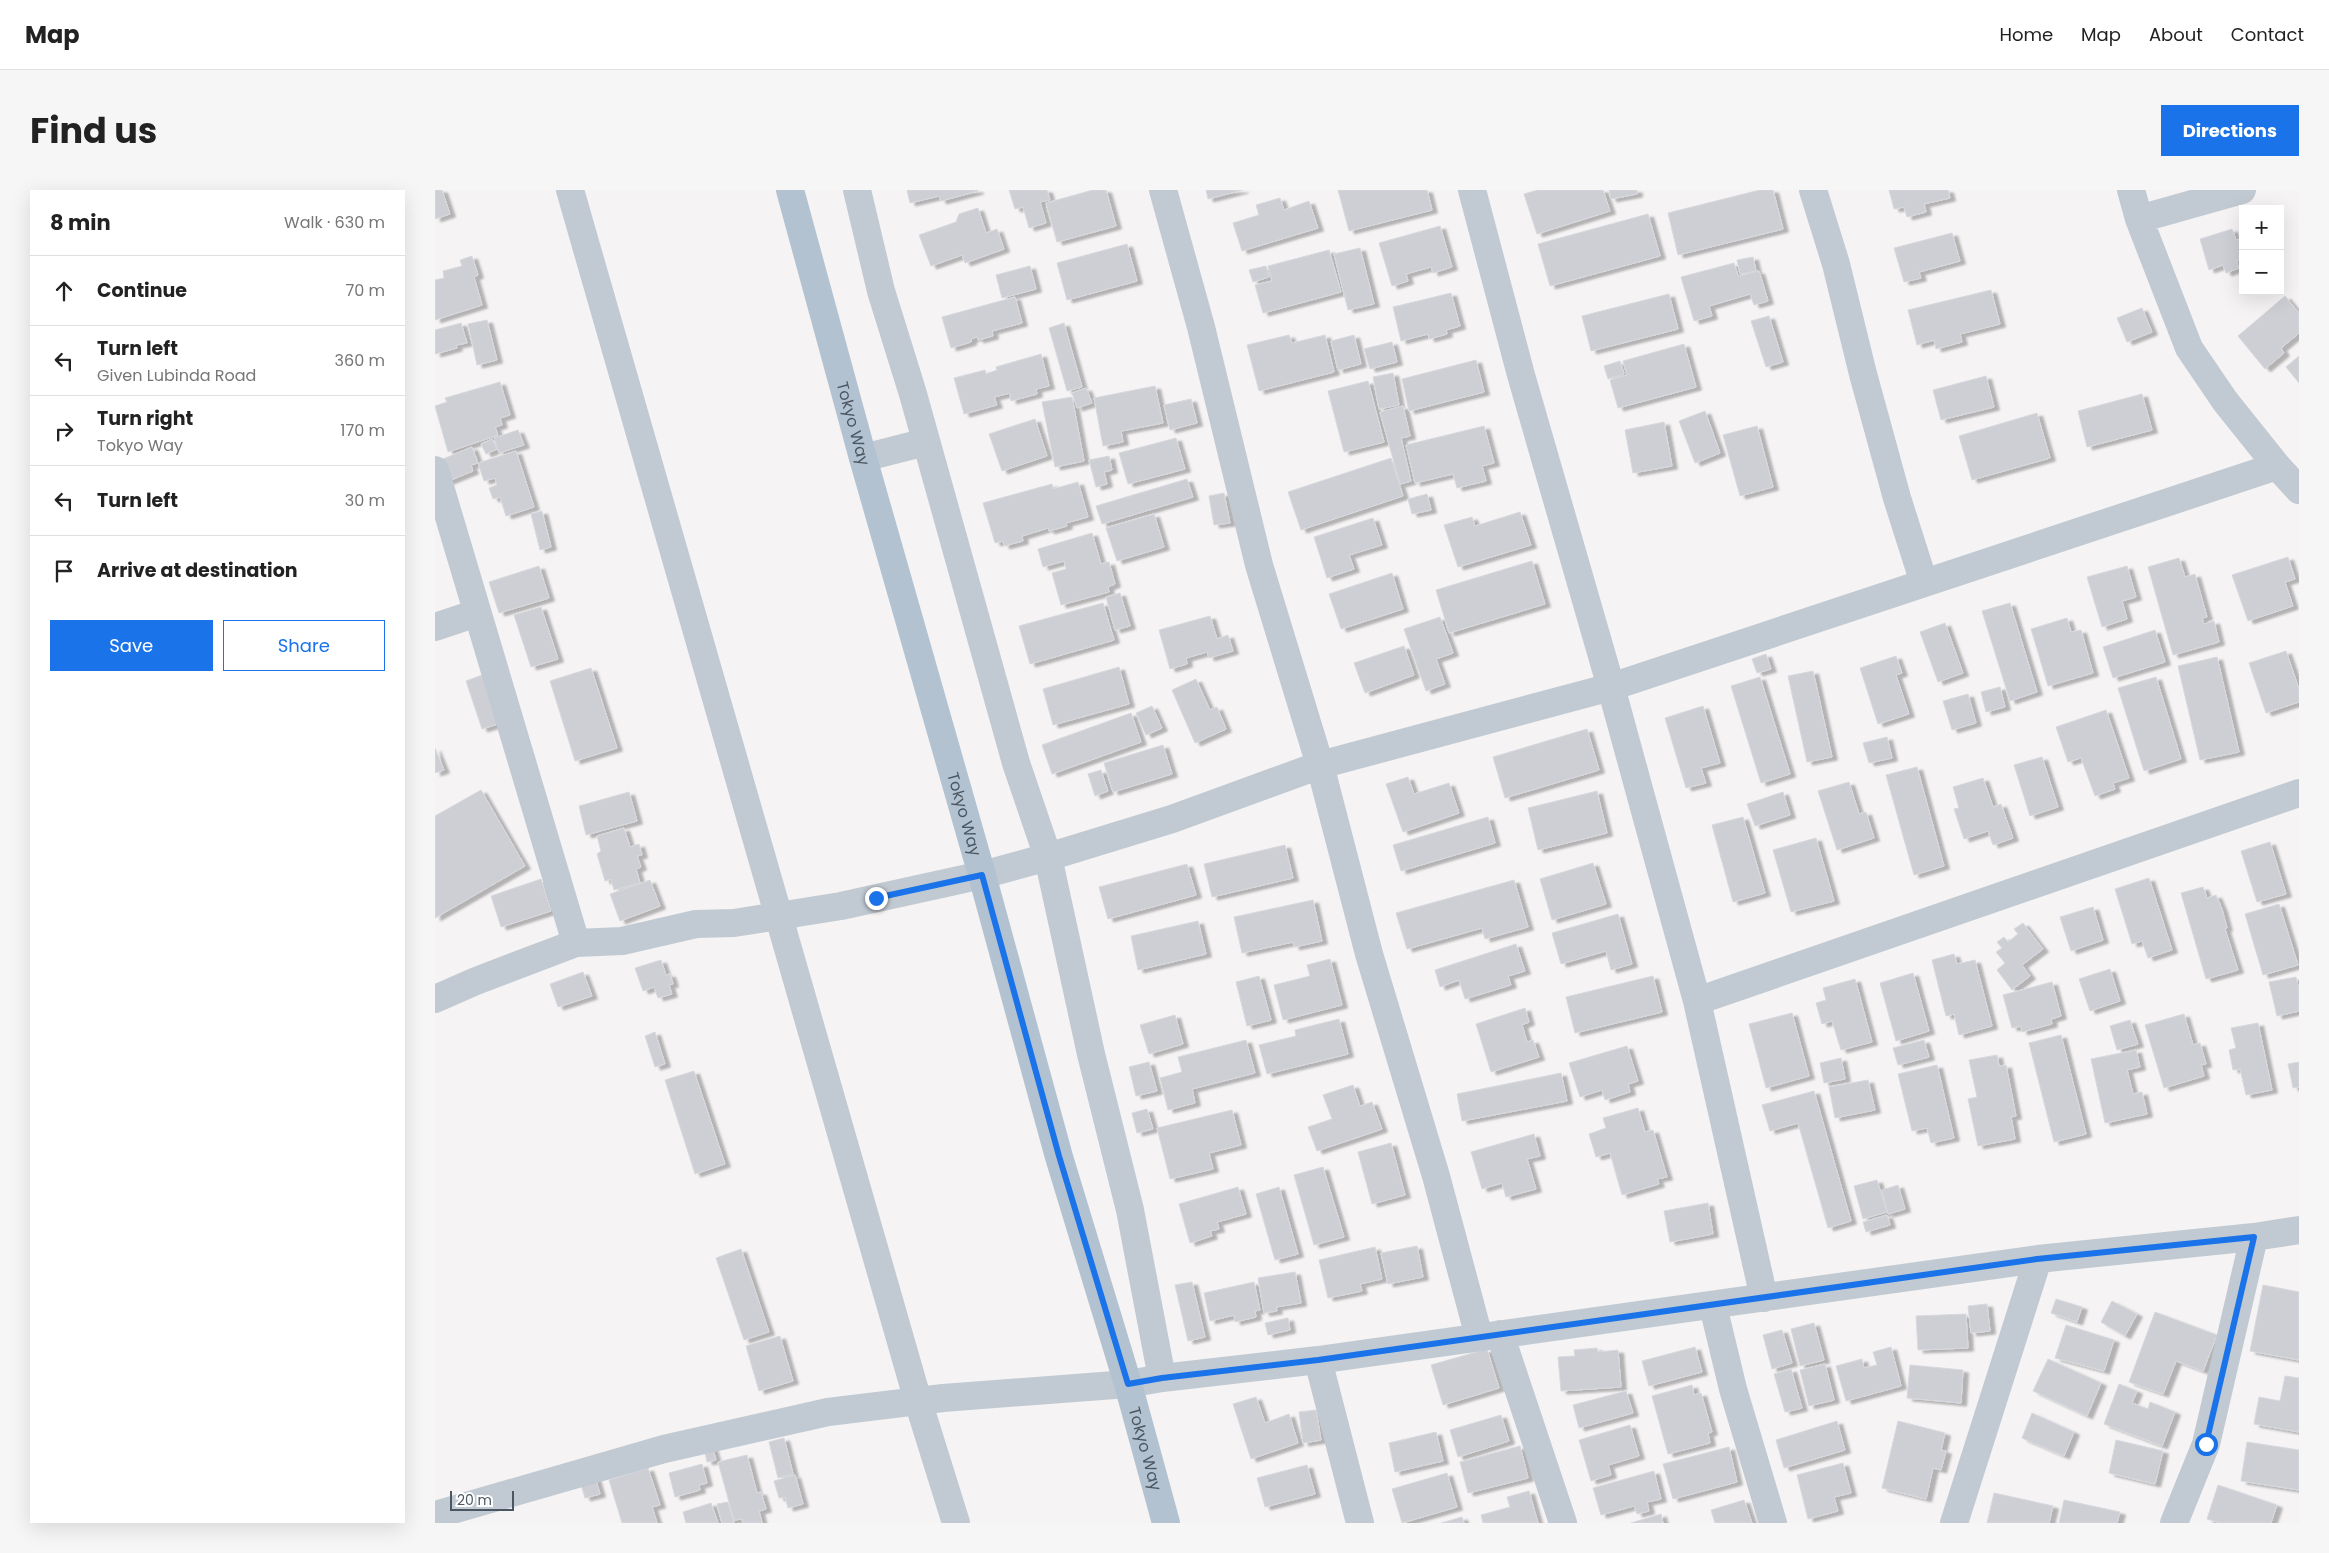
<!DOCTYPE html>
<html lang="en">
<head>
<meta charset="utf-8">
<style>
  :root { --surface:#fff; --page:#f6f6f6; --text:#222; --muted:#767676; --line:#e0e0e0; --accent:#1a73e8 }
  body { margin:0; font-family:Poppins,sans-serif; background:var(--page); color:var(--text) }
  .controls { position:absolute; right:15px; top:15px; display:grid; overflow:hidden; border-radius:0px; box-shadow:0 5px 20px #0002 }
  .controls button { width:45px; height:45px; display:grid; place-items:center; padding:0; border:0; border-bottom:1px solid var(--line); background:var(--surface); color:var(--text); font:25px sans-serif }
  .scale { position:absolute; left:15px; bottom:12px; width:64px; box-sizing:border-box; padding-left:5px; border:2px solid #4a5661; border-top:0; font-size:14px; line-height:18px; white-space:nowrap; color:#4a5661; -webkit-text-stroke:4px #fff; paint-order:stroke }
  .stop { position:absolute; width:15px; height:15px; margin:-11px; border:4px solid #1a73e8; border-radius:50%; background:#fff }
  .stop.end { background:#1a73e8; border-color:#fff; box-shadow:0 1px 5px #0008 }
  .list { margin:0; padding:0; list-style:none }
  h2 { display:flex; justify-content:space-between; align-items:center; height:65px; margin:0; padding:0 20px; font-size:21px }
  h2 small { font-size:16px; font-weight:400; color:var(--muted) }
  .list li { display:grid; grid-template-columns:32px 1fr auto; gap:15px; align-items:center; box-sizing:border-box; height:70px; padding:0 20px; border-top:1px solid var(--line) }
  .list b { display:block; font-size:19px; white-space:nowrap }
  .list p { margin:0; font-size:16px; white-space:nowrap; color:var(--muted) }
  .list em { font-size:16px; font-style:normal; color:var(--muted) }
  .actions { display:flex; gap:10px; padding:15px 20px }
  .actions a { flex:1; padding:11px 0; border:1px solid var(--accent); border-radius:0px; text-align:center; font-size:18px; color:var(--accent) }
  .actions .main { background:var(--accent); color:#fff }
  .icon { flex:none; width:28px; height:28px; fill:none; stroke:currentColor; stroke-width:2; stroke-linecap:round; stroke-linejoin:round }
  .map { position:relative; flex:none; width:1864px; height:1333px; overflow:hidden; border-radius:0px }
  header { display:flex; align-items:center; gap:30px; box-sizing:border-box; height:70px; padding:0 25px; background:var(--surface); border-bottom:1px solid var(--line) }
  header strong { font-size:24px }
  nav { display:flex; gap:28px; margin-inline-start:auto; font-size:18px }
  .intro { display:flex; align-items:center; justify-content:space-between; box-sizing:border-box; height:120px; padding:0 30px }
  h1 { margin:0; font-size:35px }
  .button { padding:12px 22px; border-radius:0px; background:var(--accent); color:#fff; font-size:18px; font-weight:700 }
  main { display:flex; gap:30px; padding:0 30px }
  aside { flex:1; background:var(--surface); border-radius:0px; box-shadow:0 5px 20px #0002 }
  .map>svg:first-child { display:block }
  .building { fill:#cdcfd5; stroke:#d7d9de; filter:url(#shadow) }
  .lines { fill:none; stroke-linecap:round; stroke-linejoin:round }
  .minor { stroke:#c1cad2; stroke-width:28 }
  .major { stroke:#b3c2d1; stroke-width:28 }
  .route { stroke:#1a73e8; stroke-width:6 }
  .labels { text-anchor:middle; stroke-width:5; stroke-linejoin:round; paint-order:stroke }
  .street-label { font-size:16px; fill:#4a5661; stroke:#fff }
</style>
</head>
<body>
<header>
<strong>Map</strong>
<nav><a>Home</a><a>Map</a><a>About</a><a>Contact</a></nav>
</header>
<div class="intro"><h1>Find us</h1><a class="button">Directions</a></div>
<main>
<aside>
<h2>8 min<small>Walk · 630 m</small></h2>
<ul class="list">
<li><svg class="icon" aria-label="ahead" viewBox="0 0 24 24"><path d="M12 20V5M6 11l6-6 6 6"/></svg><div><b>Continue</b></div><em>70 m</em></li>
<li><svg class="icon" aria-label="left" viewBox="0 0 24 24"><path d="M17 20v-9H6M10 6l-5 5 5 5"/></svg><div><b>Turn left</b><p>Given Lubinda Road</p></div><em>360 m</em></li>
<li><svg class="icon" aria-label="right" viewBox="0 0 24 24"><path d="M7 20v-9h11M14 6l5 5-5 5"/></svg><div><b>Turn right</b><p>Tokyo Way</p></div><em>170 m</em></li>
<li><svg class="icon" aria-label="left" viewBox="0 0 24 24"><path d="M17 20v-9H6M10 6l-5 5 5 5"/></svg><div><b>Turn left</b></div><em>30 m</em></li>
<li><svg class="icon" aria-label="arrive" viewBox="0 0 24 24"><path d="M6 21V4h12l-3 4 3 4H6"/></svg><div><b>Arrive at destination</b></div></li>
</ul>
<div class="actions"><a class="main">Save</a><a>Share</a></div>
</aside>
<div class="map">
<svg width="1864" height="1333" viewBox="0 0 1864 1333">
  <defs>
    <filter id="shadow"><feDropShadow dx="5.5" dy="3" stdDeviation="1" flood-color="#0004"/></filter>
  </defs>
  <rect width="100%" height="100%" fill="#f5f3f3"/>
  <path class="building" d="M0,0H7L15,24L0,29Z
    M472,0H543V1L506,11L504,6L475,13Z
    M574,0H612L615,10L605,12L611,33L594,38L588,17L580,19Z
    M658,0H671L681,36L622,52L611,13Z
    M771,0H808L773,9Z
    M903,0H992L997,20L914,41Z
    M1103,0H1168L1175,21L1102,44L1089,4Z
    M1174,0H1202V4L1176,9Z
    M1325,0H1338L1348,39L1243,65L1233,23Z
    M1454,0H1513L1515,8L1489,14L1491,22L1472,27L1469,17L1459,19Z
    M845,8L849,20L874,11L883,38L807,61L798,33L824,25L821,15Z
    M543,18L551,43L562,39L569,59L530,73L527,65L496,76L484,45L521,32L524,24Z
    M1213,24L1225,66L1115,96L1103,54Z
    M1005,36L1017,77L998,83L996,77L971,84L973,91L957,96L944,53Z
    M1797,39L1801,50L1808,48V69L1801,71L1804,78L1791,83L1788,75L1774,80L1765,49Z
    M1517,43L1525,71L1484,82L1486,88L1469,92L1459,58Z
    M692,54L702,91L632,110L622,73Z
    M925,58L939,114L913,120L899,64Z
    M894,60L906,102L828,123L820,95L837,91L833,76Z
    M37,66L43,85L39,87L47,115L0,130V90L9,88L8,81L27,76L25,70Z
    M1318,67L1321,81L1305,84L1302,70Z
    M1299,73L1303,86L1324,81L1333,111L1319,115L1315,104L1274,116L1277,126L1259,131L1246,87Z
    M595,76L601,99L567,108L561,85Z
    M831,76L834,87L818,92L814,80Z
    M1556,100L1565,134L1525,144L1527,152L1501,159L1499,150L1482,155L1473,120Z
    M1016,103L1025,136L1011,140L1012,144L994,149L993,144L966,151L958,117Z
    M1234,104L1243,139L1156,161L1147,126Z
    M1850,106L1864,123V143L1846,158L1849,163L1830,179L1803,146Z
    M580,107L587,133L557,141L558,146L543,150L542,147L536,149V152L516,158L507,127Z
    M1707,118L1717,142L1692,152L1682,128Z
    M1334,126L1348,172L1331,177L1316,131Z
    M52,130L62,170L42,175L33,134Z
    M26,133L32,153L21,155L22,158L0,164V140Z
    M629,133L647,197L632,201L614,138Z
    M854,145L857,153L890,145L899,182L824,201L812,155Z
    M919,145L926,174L903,180L896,151Z
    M957,152L962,172L935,179L929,159Z
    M1249,154L1261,197L1183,218L1175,190L1192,185L1188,171Z
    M606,164L614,196L601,199L602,204L576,211L575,203L559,207L562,215L529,224L519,188L550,180L551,184L562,180L561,177Z
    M1864,166V193L1851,177Z
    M1041,170L1049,202L974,221L967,189Z
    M1185,171L1189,184L1173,189L1169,176Z
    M958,183L964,215L944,219L938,187Z
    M1551,186L1559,217L1506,230L1498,200Z
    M933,191L949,252L909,262L893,201Z
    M65,192L75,225L65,228L67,235L60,237L63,245L13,262L0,216L12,212L10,208Z
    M720,196L728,233L686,241L688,252L668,256L659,208Z
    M651,198L657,213L642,218L637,203Z
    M1707,204L1717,240L1652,257L1643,221Z
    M637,207L649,271L620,277L607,212Z
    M756,209L762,233L735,240L729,215Z
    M968,216L975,246L966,248L976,291L965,294L945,222Z
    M1270,221L1285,263L1260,273L1244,231Z
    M1602,223L1615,268L1537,290L1524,246Z
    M600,229L612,266L567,281L554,244Z
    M1229,232L1237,276L1198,283L1190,240Z
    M1049,236L1059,273L1047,276L1051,291L1022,298L1018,284L980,293L971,255Z
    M1322,236L1338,297L1305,306L1288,245Z
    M83,240L89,255L64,263L59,248Z
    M741,248L750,279L693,294L684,263Z
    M57,249L62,259L51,264L46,254Z
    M37,257L43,273L36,275L38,281L11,292L3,271Z
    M81,261L99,317L71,326L65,307L58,309L54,298L62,295L60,288L49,291L43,273Z
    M674,266L677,280L669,282L672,294L661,297L654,270Z
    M956,268L968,306L866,340L853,302Z
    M752,289L758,307L667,334L661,316Z
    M643,292L653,327L631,333L632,336L614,341L613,338L587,346L588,351L569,356L568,351L560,353L548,313L617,294L618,299Z
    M789,303L795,333L779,335L774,306Z
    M992,304L996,320L977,324L973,309Z
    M107,321L116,357L105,360L96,324Z
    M1085,322L1096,355L1023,377L1009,335L1037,327L1040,336Z
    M719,324L729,357L682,371L671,338Z
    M938,328L947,355L914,365L919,379L892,388L879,347Z
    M657,343L666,374L674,372L680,394L673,397L674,402L626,415L617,383L631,379L629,371L608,377L603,359Z
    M1853,367L1860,389L1850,392L1858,416L1813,431L1797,385Z
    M1744,368L1750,387L1760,384L1772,427L1767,428L1769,434L1779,431L1784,452L1738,465L1713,377Z
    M1097,371L1110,414L1014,443L1001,400Z
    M104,376L114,408L64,423L54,392Z
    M1692,376L1701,407L1687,411L1692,429L1667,437L1652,387Z
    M957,383L968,419L906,439L894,404Z
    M685,403L695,436L680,440L671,407Z
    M668,413L679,450L595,474L584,436Z
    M1575,413L1602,502L1575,511L1547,421Z
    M106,417L123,469L96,477L79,425Z
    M775,426L782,449L793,445L798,461L774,468L772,462L751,468L752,474L735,479L724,440Z
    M1005,427L1018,463L1001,469L1010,494L991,501L969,439Z
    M1632,428L1636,442L1646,440L1658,483L1613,496L1596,439Z
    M1510,433L1528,483L1503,492L1485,442Z
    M1720,440L1730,472L1678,488L1668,457Z
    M969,456L979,485L930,503L919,473Z
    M1851,461L1864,499V512L1831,523L1814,473Z
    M1331,464L1336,479L1322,483L1317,469Z
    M1461,466L1467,483L1461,485L1474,524L1443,534L1425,478Z
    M1782,467L1804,562L1765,570L1743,476Z
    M684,477L694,514L618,535L608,499Z
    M156,478L182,558L140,571L115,491Z
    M1378,481L1397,567L1372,572L1353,486Z
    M50,484L66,533L47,539L31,491Z
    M1325,487L1355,584L1326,593L1296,496Z
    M1721,487L1746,569L1709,581L1683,498Z
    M761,489L775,520L782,517L791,539L760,553L737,500Z
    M1565,497L1570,517L1551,522L1546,502Z
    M1533,504L1541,533L1517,540L1508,511Z
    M717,516L727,538L711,545L701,523Z
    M1268,516L1285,573L1266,578L1271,593L1251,598L1230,528Z
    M1671,520L1694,588L1678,593L1680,599L1660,606L1646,568L1633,572L1621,537Z
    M696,523L706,552L617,584L607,555Z
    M1152,539L1164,580L1070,608L1058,567Z
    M1452,547L1457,568L1434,573L1428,553Z
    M728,555L737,584L678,602L669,573Z
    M0,558L9,580L0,583Z
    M1607,567L1623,617L1595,626L1579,575Z
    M1482,577L1509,676L1479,685L1451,585Z
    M666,580L673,601L660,606L653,584Z
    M973,587L979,604L1014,593L1024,623L968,642L951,594Z
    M1548,588L1558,617L1566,614L1578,648L1558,655L1553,641L1529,649L1519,619L1524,618L1518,597Z
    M1414,592L1424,624L1431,622L1439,648L1402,660L1383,601Z
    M46,600L90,676L0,728V626Z
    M1162,601L1172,643L1103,660L1093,618Z
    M194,602L202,631L151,645L144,616Z
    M1348,602L1355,625L1320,636L1312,614Z
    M1053,627L1060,653L966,681L958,655Z
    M1308,627L1330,703L1298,712L1277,635Z
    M189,638L195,657L204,654L207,665L202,666L206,677L201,679L205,693L179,700L176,689L170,691L162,664L166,661L162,646Z
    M1381,648L1399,711L1356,722L1338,660Z
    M1835,652L1851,704L1822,712L1806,661Z
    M850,655L858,688L777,707L769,674Z
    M1158,673L1171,714L1117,730L1105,689Z
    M752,674L761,705L673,729L664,697Z
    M1714,688L1737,760L1713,768L1707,751L1697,754L1680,699Z
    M106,689L116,721L66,737L56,706Z
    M215,690L225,716L185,731L175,704Z
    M1079,690L1093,737L1050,749L1047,738L972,759L961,723Z
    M1768,697L1772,708L1781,705L1787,719L1792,738L1790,739L1803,780L1771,789L1746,703Z
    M878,710L887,751L859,757L858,752L807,763L799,727Z
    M1844,714L1863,775L1828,785L1810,724Z
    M1658,717L1668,750L1636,761L1625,727Z
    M1183,724L1197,774L1176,780L1171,761L1126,774L1117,743Z
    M763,731L771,764L703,780L696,746Z
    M1588,733L1608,759L1587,775L1595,786L1577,800L1562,780L1570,773L1561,762L1567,758L1562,752L1569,747L1573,752L1583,744L1579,739Z
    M1081,754L1090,781L1073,786L1076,795L1030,809L1024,790L1005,797L1000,780Z
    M1519,764L1522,774L1540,770L1557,836L1524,845L1519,824L1511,826L1497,770Z
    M895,769L907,815L848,830L839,795L875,786L872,775Z
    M226,770L231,785L235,784L238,794L234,795L237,804L223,808L219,797L208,801L200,778Z
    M1675,779L1685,811L1655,821L1644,789Z
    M148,782L157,806L123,817L115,794Z
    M1478,783L1494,841L1461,851L1445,793Z
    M824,786L836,830L812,836L801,792Z
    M1218,786L1227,822L1140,843L1131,807Z
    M1861,787L1864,801V821L1842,826L1834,792Z
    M1420,789L1437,852L1406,860L1397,831L1387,834L1381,813L1391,810L1388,798Z
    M1617,792L1626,826L1616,829L1617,834L1587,842L1586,836L1577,838L1568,805Z
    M1090,818L1094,832L1087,835L1092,852L1098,850L1104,867L1056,882L1041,834Z
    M1357,823L1374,886L1331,898L1314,834Z
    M1749,824L1758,855L1765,853L1771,874L1766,875L1769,886L1729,898L1710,835Z
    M740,825L748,854L714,864L705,835Z
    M904,829L913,864L832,884L824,855L861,846L860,840Z
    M1695,830L1703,854L1682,860L1675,836Z
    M1823,833L1837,900L1811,905L1805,879L1798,880L1794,860L1801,858L1796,838Z
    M220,842L230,874L220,877L210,846Z
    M1626,845L1651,944L1619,952L1594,853Z
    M811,850L820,883L757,899L760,913L733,920L725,888L747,882L743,867Z
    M1489,850L1494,867L1463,875L1458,858Z
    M1192,856L1203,891L1193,894L1195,902L1170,910L1167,900L1145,907L1134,873Z
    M1701,860L1705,877L1692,880L1698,904L1707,902L1712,924L1670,933L1656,869Z
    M1562,865L1564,876L1571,875L1581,926L1576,927L1580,949L1543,956L1533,909L1542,907L1534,870Z
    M1406,868L1410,889L1389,893L1385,873Z
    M714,872L722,901L701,906L694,877Z
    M1864,872V897L1858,898L1853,874Z
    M1502,875L1519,948L1496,953L1492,938L1477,941L1463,884Z
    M259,881L290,974L260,984L230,890Z
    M1126,883L1132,911L1027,931L1022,904Z
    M1433,890L1440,920L1400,928L1394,897Z
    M918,895L925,916L937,912L947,939L882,961L873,937L897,929L888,905Z
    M1379,901L1416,1031L1393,1038L1363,933L1335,941L1327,915Z
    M1203,918L1210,942L1218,940L1232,987L1222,989L1224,994L1187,1005L1175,963L1161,967L1154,944L1171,938L1168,928Z
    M712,919L718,939L702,943L697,923Z
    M797,920L806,955L774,963L778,979L735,989L722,938Z
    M1099,944L1105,966L1092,969L1101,999L1071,1007L1067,993L1047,999L1036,962Z
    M956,953L970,1005L937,1014L923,962Z
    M888,977L909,1047L879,1055L859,985Z
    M1442,990L1452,1022L1428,1029L1419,996Z
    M1463,995L1470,1019L1453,1024L1447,1000Z
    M803,997L811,1024L782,1032L784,1039L775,1041L777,1046L755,1053L744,1014Z
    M844,997L863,1064L840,1070L821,1004Z
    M1273,1013L1278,1044L1235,1052L1229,1021Z
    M1452,1025L1455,1035L1431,1042L1428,1032Z
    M982,1056L988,1087L953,1094L946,1063Z
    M940,1057L947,1089L925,1094L927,1101L893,1108L884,1070Z
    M306,1059L334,1142L309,1150L281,1068Z
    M860,1082L866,1113L841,1117L842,1121L829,1123L823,1088Z
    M757,1092L770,1147L753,1151L740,1095Z
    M819,1092L825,1120L820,1121L821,1127L800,1132L799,1125L775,1131L769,1103Z
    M1828,1095L1864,1102V1170L1815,1161Z
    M1621,1109L1647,1117L1642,1132L1616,1123Z
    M1677,1111L1702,1124L1690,1146L1666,1132Z
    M1552,1114L1555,1141L1536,1143L1533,1116Z
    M1720,1122L1782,1145L1768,1181L1741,1171L1728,1204L1694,1192Z
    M1531,1124L1533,1158L1483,1160L1481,1126Z
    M853,1128L855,1140L833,1145L830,1133Z
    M1379,1133L1389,1170L1365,1176L1356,1139Z
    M1631,1135L1679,1150L1669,1181L1620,1168Z
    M1347,1140L1357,1173L1337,1179L1328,1145Z
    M345,1146L358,1191L324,1201L311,1156Z
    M1260,1157L1267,1182L1214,1196L1207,1171Z
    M1456,1157L1466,1196L1411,1211L1401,1176L1427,1169L1429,1178L1442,1175L1438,1162Z
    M1162,1158L1163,1162L1183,1160L1186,1197L1126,1201L1123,1167L1140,1166L1139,1160Z
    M1052,1159L1064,1198L1008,1215L996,1175Z
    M1613,1169L1666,1193L1652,1226L1598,1201Z
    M1390,1174L1399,1210L1374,1216L1365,1180Z
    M1475,1175L1528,1180L1526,1213L1472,1208Z
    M1356,1179L1367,1218L1350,1222L1339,1184Z
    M1850,1186L1864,1188V1242L1819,1234L1824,1207L1845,1211Z
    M1684,1194L1702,1201L1697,1213L1713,1219L1715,1212L1740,1222L1727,1256L1669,1234Z
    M1257,1195L1259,1205L1266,1203L1277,1242L1273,1243L1275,1253L1233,1264L1217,1206Z
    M1191,1201L1198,1223L1144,1238L1138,1215Z
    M821,1207L830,1233L854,1224L863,1253L816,1269L798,1214Z
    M881,1220L886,1250L868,1253L864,1222Z
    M1597,1223L1639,1242L1629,1266L1587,1248Z
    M1066,1225L1074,1251L1023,1267L1015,1240Z
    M1402,1231L1410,1260L1349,1278L1341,1250Z
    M1463,1231L1510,1243L1506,1260L1511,1261L1506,1280L1498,1278L1491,1309L1447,1298Z
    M1195,1235L1204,1266L1173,1275L1176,1285L1156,1291L1144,1250Z
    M1001,1242L1008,1271L960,1282L954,1253Z
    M349,1248L358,1284L343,1288L334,1252Z
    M1681,1250L1728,1261L1720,1294L1674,1283Z
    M1812,1252L1864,1260V1300L1806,1291Z
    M1085,1256L1093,1288L1033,1303L1025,1272Z
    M277,1257L281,1270L272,1272L269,1258Z
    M1294,1257L1302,1292L1238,1309L1228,1274Z
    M312,1265L322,1303L326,1302L331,1319L324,1321L327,1333H308L307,1329L299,1330L283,1272Z
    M1408,1273L1416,1303L1399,1307L1403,1321L1373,1329L1362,1285Z
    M267,1274L272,1293L264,1295L265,1300L240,1307L234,1283Z
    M872,1275L880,1304L830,1317L822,1288Z
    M213,1278L225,1315L217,1317L222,1333H187L174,1290Z
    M1219,1281L1226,1309L1212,1312L1214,1321L1202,1324L1199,1316L1166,1325L1158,1298Z
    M1012,1283L1022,1317L967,1333L957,1299Z
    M360,1285L368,1314L353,1318L350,1307L344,1308L339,1291Z
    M160,1287L165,1304L150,1308L145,1291Z
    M1783,1295L1842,1315L1836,1333H1786L1772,1329Z
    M1094,1301L1103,1333H1048L1046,1325L1075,1317L1072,1307Z
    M1559,1303L1618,1316L1614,1333H1552Z
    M1309,1310L1317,1333H1280L1276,1320Z
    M1629,1310L1685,1322L1682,1333H1624Z
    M293,1312L299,1333H287L282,1314Z
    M276,1313L283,1333H251L248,1322Z
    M1226,1324L1228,1333H1196Z
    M1027,1327L1029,1333H1006Z"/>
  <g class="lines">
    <path class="minor" d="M135,0L483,1211L521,1333
      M422,0L446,101L478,204L581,573L613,667L656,864L695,1020L727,1188
      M728,0L766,137L824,375L885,575L934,764L1001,986L1044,1147
      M1037,0L1086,185L1176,497L1262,811L1329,1108
      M1378,0L1401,74L1428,184L1462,308L1489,393
      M1696,0L1704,29L1754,158L1790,211L1842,276L1864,300
      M1704,29L1807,0
      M428,268L491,252
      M0,280L141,753
      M0,437L42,423
      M0,809L41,791L141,753L187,751L261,734L299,733L406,716L547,685L613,667L737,629L885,575L1176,497L1842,276
      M1262,811L1864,603
      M1278,1116L1298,1199L1338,1333
      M1065,1144L1128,1333
      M883,1170L925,1333
      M0,1325L229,1259L393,1222L508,1208L693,1194L727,1188L883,1170L1603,1069L1819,1047L1864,1040
      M1519,1333L1603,1069
      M1739,1333L1771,1254L1819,1047"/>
    <path class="major" id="s1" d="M355,0L428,268L547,685L624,967L693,1194L731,1333"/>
  </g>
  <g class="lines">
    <path class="route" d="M441,708L547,685L624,966L693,1194L727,1188L883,1170L1602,1069L1819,1047L1771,1254"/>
  </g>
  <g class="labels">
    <g class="street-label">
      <text dy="6" stroke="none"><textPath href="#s1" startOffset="242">Tokyo Way</textPath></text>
      <text dy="6" stroke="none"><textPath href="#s1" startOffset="648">Tokyo Way</textPath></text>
      <text dy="6" stroke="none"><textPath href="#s1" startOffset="1308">Tokyo Way</textPath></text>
    </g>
  </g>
</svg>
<div class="controls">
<button>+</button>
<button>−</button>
</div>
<div class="scale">20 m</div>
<div class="stop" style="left:1771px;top:1254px"></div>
<div class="stop end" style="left:441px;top:708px"></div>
</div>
</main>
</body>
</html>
